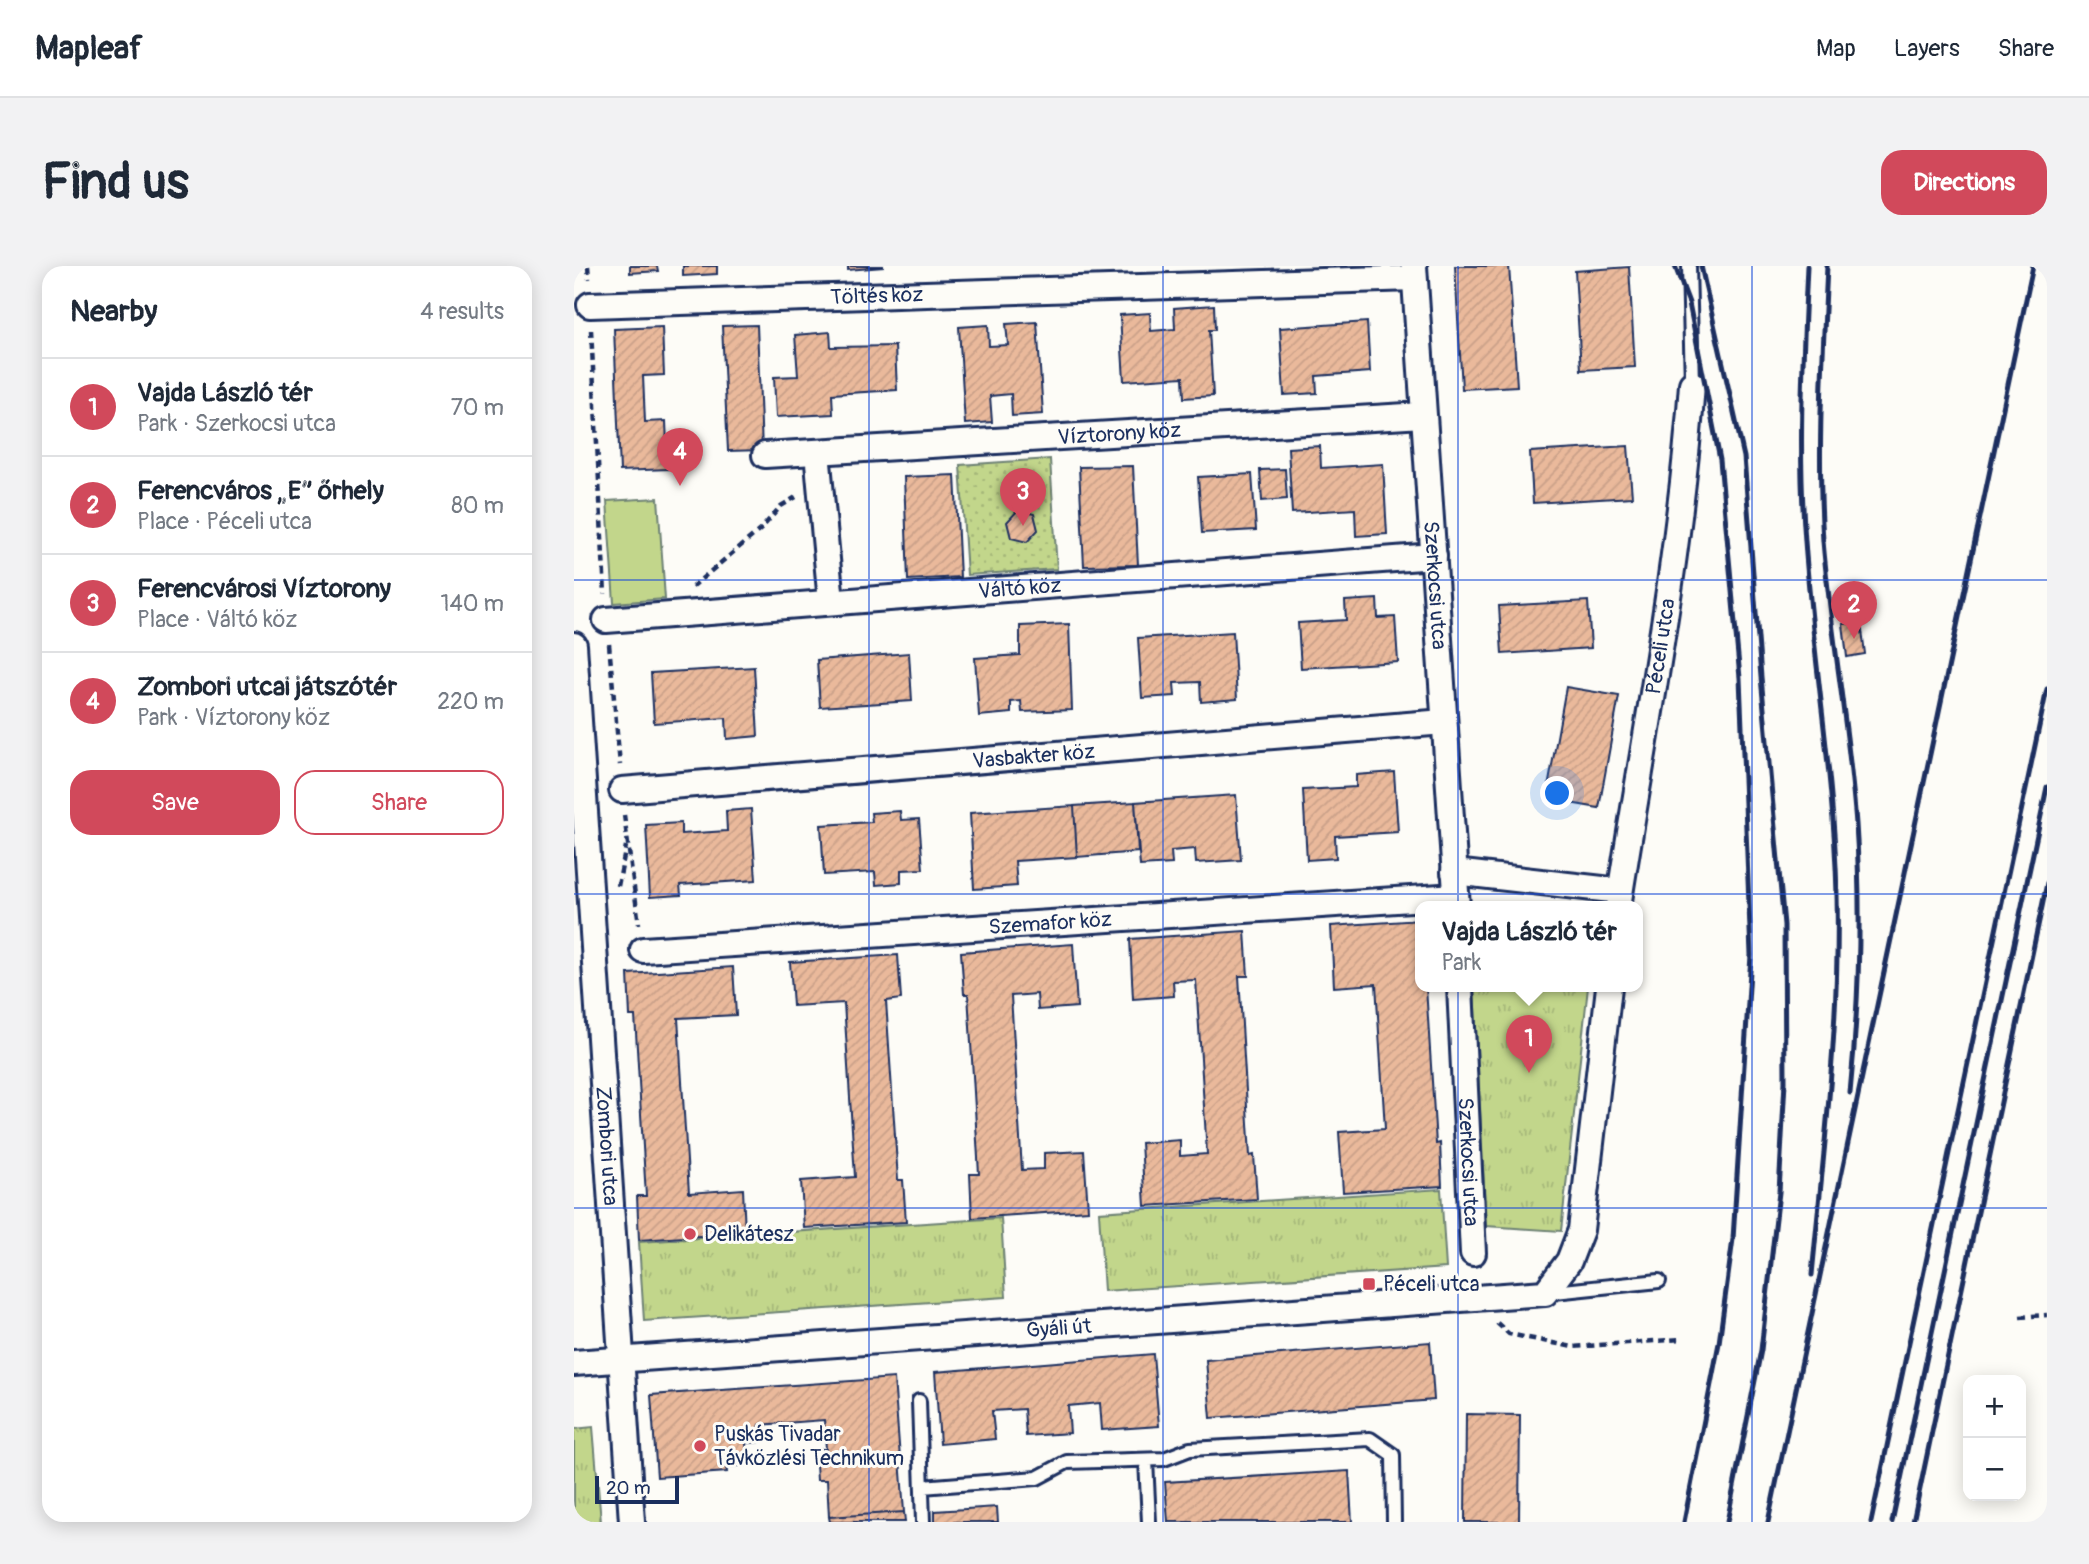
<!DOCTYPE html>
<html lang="en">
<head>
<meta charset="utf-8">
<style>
  :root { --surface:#fff; --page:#f2f2f3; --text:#1f2937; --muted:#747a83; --line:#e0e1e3; --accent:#d1495b }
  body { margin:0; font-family:Pangolin,sans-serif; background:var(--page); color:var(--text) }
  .controls { position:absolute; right:21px; bottom:21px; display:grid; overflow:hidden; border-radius:14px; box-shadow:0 4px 18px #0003 }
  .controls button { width:63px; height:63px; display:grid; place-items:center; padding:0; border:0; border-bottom:2px solid var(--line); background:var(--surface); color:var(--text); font:35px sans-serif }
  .scale { position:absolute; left:21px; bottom:18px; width:84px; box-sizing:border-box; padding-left:7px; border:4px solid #1b2f5e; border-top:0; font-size:19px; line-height:24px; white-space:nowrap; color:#1b2f5e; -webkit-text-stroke:5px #fdfcf7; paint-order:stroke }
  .you { position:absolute; left:984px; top:528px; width:24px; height:24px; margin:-18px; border:5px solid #fff; border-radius:50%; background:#1a73e8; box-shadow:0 0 0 10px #1a73e833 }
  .badge { display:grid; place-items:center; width:46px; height:46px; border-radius:50%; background:var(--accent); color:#fff; font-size:23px; font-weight:700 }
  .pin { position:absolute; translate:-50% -58px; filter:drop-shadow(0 2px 4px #0008) }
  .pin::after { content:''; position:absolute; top:37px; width:24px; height:21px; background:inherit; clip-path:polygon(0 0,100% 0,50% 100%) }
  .popup { position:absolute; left:841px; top:635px; width:228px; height:91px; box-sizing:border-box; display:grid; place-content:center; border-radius:14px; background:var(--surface); filter:drop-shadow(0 2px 5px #0005); font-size:23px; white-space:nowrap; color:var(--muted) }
  .popup b { font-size:26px; color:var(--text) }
  .popup::after { content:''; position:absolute; left:50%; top:100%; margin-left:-14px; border:14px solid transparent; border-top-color:var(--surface) }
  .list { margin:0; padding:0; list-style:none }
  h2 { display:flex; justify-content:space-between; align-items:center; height:91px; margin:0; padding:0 28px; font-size:30px }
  h2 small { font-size:23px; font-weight:400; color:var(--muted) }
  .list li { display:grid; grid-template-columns:46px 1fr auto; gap:21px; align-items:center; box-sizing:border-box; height:98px; padding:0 28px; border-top:2px solid var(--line) }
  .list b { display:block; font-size:26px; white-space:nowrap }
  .list p { margin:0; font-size:23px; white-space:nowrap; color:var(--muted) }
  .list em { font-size:23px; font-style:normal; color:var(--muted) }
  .actions { display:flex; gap:14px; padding:21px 28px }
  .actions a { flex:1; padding:16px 0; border:2px solid var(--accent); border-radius:21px; text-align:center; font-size:24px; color:var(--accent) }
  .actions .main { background:var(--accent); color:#fff }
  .map { position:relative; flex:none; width:1473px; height:1256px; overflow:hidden; border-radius:21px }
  header { display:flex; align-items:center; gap:42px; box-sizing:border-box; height:98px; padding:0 35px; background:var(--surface); border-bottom:2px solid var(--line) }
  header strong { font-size:33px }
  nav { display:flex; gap:38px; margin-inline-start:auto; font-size:24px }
  .intro { display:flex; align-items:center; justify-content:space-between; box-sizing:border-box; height:168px; padding:0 42px }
  h1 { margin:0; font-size:49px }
  .button { padding:18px 32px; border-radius:21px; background:var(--accent); color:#fff; font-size:24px; font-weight:700 }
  main { display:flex; gap:42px; padding:0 42px }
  aside { flex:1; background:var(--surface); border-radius:21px; box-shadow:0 4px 18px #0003 }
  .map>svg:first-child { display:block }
  .grass { fill:url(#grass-tufts); stroke:#6e8274; stroke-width:2 }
  .garden { fill:url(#garden-dots); stroke:#6e8274; stroke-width:2 }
  .pitch { fill:#c2d68b; stroke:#6e8274; stroke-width:2 }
  .building { fill:url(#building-hatch); stroke:#1b2f5e; stroke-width:2 }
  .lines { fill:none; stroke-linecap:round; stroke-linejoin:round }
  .lane-casing { stroke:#1b2f5e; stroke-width:18 }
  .street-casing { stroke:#1b2f5e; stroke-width:30 }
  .path { stroke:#1b2f5e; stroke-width:4.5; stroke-dasharray:7 5; stroke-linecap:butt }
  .lane { stroke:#fdfcf7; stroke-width:12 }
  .street { stroke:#fdfcf7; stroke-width:24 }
  .rail { stroke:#1b2f5e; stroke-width:5 }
  .grid { fill:none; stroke:#1d4ed8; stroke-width:2; stroke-opacity:0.55 }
  .poi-dot { fill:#d1495b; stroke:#fdfcf7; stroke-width:2.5 }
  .labels { text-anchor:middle; stroke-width:6; stroke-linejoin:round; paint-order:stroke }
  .street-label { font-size:21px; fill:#1b2f5e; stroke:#fdfcf7 }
  .poi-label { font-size:21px; fill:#1b2f5e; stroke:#fdfcf7; text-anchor:start }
</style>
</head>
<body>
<header>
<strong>Mapleaf</strong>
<nav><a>Map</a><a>Layers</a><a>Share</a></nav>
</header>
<div class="intro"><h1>Find us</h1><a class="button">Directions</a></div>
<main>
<aside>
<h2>Nearby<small>4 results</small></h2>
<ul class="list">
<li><span class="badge">1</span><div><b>Vajda László tér</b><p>Park · Szerkocsi utca</p></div><em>70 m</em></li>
<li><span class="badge">2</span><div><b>Ferencváros „E” őrhely</b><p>Place · Péceli utca</p></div><em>80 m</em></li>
<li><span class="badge">3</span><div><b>Ferencvárosi Víztorony</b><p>Place · Váltó köz</p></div><em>140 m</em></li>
<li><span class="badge">4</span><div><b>Zombori utcai játszótér</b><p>Park · Víztorony köz</p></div><em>220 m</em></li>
</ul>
<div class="actions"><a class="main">Save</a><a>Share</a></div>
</aside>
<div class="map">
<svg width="1473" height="1256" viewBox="0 0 1473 1256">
  <defs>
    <pattern id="grass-tufts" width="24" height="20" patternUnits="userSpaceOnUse" patternTransform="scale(1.75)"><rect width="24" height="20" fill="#c2d68b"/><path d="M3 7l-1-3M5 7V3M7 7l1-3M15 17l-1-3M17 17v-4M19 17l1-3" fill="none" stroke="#a6b87a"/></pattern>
    <pattern id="garden-dots" width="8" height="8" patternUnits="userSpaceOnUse" patternTransform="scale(1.75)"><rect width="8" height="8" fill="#c2d68b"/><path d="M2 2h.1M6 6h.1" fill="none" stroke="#a6b87a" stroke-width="1.8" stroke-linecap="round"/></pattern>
    <pattern id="building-hatch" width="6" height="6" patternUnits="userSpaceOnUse" patternTransform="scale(1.75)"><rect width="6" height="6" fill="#eab99b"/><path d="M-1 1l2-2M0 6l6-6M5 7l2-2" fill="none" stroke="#c89f88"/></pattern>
  </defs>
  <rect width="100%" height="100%" fill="#fdfcf7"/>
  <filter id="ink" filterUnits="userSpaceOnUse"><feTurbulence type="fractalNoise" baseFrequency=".0143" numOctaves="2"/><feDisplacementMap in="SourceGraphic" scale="14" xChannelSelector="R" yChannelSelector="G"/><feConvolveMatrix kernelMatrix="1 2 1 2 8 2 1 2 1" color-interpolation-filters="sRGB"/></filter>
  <g filter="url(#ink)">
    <path class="grass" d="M900,721H1014L987,965L912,960Z
      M867,923L872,1002L530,1025L525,946Z
      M427,952L432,1031L70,1055L65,976Z
      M19,1161L27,1256H0V1163Z"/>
    <path class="garden" d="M476,193L483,303L393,309L386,199Z"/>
    <path class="pitch" d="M84,232L91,333L40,337L33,235Z"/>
    <path class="building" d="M56,0H83L84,5L56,7Z
      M109,0H143V8L109,10Z
      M274,0H309V1L274,4Z
      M881,0H935L943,120L888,123Z
      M1055,1L1061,101L1007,104L1001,5Z
      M640,39L641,64H635L639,130L610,132L609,111L550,115L546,49L576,47L577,65L601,63L600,42Z
      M463,56L469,148L438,150L437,128L416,130L418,156L391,158L385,61L414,59L415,80L434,79L432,58Z
      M793,56L796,106L742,110L743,127L710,129L706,62Z
      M183,59L188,184L154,185L148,60Z
      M88,61L90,109L69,110L71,156L92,155L94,203L46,205L40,63Z
      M256,66L257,81L321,80L323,124L258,128L259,148L202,151L200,111L224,110L221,69Z
      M746,180L747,202L809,198L813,268L782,270L781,243L718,247L714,182Z
      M1054,180L1058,231L959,237L956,186Z
      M559,200L564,299L510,300L505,201Z
      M711,203L713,233L688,235L686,204Z
      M678,208L682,264L628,267L624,211Z
      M381,209L386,311L334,314L330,211Z
      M444,244L460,248L464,264L453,276L437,272L433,256Z
      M803,333L804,352L821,351L824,396L727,402L724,357L772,354L771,335Z
      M1014,335L1017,382L928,388L925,340Z
      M1287,356L1291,388L1273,391L1269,358Z
      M495,358L498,444L448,446L447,435L437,436V447L405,450L401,392L446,389V360Z
      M659,366L663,433L627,436L626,416L600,417L601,430L568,432L564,372Z
      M335,387L338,435L246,441L243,394Z
      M180,401L184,470L153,473L152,452L80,457L77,407Z
      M992,421L1045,430L1025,542L972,533Z
      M820,506L824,566L761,570L762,592L733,594L729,524L782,521V509Z
      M662,529L667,594L622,597L621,583L597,585L598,598L566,600L561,536Z
      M561,536L564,586L503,591L500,540Z
      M500,540L503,591L441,595L443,620L400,623L396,547Z
      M177,543L182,614L106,619L107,629L76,631L72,559L107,557V568L153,565L152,545Z
      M326,545L327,554L345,553L349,603L327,604V617L302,619L301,606L250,609L247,559L298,556L297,547Z
      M846,654V721H852L862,878L866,877L868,920L769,926L765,866L811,863L802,718L760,721L757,660Z
      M671,665L674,710H665L676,890L680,889L683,933L571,940L567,877L606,874V890L633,888L622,714L599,715L600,730L559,733L556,673Z
      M499,678L503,741L464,744L463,728L437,730L448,904L470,903V887L510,885L514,944L398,952L396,908H405L394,728H390L387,686Z
      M324,689L327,733L312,735L324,914H329L332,956L230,962L227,915L281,911L270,737L219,740L216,696Z
      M159,701L162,749L104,752L115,927L169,923L171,967L65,974L63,930H72L61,750H56L54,708Z
      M856,1076L860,1134L637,1152L632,1094Z
      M579,1088L585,1160L528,1164L526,1137L494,1140L496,1167L452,1170L450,1143L418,1145L421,1173L366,1178L361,1106Z
      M320,1112L330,1246L255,1251L253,1214H243L241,1183H252L250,1154L185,1159L186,1176L172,1177L174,1199L152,1201L153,1206L83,1211L77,1129Z
      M892,1148L946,1149L945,1256H891Z
      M775,1205L778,1256H594L591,1216Z
      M423,1241L424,1256H361V1245Z
      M330,1246L331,1256H256L255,1251Z"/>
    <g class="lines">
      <defs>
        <path id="lane" d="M1115,0L1118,118
          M971,1027L1085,1015
          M345,1135L349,1256
          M572,1194L575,1256
          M348,1221L463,1212L493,1196L590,1193L616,1183L796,1173L819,1189L820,1256"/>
        <g id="street">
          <path id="s1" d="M840,0L883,641"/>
          <path id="s2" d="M16,39L840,12"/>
          <path d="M243,186L257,336"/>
          <path id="s3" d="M191,189L849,149"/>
          <path id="s4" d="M32,354L860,290"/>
          <path id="s5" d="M0,379L58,1256"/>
          <path id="s6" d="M48,524L870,456"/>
          <path d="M880,606L1046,625"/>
          <path id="s7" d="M1044,641C1071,467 1106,293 1118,118"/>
          <path id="s8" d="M69,684L882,630"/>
          <path id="s9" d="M886,721L899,987"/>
          <path id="s10" d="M0,1097L971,1027L995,995L1007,964L1035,721"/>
        </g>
      </defs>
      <use href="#lane" class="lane-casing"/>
      <use href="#street" class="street-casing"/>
      <path class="path" d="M14,0L15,13
        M17,64L31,328
        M118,321L187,263L207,240L222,231
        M35,378L46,499
        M50,549L65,658
        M44,620L52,580
        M1446,1051L1473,1049
        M923,1057L935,1068L999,1081L1109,1073"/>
      <use href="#lane" class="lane"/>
      <use href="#street" class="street"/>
      <path class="rail" d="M1101,0L1115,37L1146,194L1166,412L1177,689L1159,973L1145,1077L1110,1256
        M1127,0L1170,191L1187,411L1210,659L1211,816L1205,926L1187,1084L1153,1256
        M1233,0C1229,92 1224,184 1231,275C1239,393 1260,510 1263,628C1266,756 1250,882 1238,1009
        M1253,0C1249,91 1243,183 1249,275C1257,369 1275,463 1282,558C1288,647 1285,738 1276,827
        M1194,1256L1459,0
        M1297,1256L1473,423
        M1318,1256L1473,521
        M1339,1256L1473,617"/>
    </g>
  </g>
  <path class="grid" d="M295,0V1256M589,0V1256M884,0V1256M1178,0V1256M0,314H1473M0,628H1473M0,942H1473"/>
  <g class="poi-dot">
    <circle cx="116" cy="968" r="7"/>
    <rect x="788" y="1011" width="14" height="14" rx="3.5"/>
    <circle cx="126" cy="1180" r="7"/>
  </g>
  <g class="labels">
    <g class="street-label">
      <text dy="7" stroke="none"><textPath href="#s2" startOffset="287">Töltés köz</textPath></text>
      <text dy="7" stroke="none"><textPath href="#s3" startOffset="355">Víztorony köz</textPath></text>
      <text dy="7" stroke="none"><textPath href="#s1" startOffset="320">Szerkocsi utca</textPath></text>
      <text dy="7" stroke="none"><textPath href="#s4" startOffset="415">Váltó köz</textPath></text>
      <text dy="7" stroke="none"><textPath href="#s7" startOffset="264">Péceli utca</textPath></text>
      <text dy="7" stroke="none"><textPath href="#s6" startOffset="413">Vasbakter köz</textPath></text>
      <text dy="7" stroke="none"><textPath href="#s8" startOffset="408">Szemafor köz</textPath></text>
      <text dy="7" stroke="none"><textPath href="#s5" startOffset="502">Zombori utca</textPath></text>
      <text dy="7" stroke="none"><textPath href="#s9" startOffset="175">Szerkocsi utca</textPath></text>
      <text dy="7" stroke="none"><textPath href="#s10" startOffset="486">Gyáli út</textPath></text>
    </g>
    <g class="poi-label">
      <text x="130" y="975">Delikátesz</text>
      <text x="809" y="1025">Péceli utca</text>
      <text x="140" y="1175">Puskás Tivadar<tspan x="140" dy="24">Távközlési Technikum</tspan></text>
    </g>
  </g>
</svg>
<div class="controls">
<button>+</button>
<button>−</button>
</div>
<div class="scale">20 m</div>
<div class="you"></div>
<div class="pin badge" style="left:955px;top:807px">1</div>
<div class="popup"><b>Vajda László tér</b>Park</div>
<div class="pin badge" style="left:1280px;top:373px">2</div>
<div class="pin badge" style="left:449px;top:260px">3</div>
<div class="pin badge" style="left:106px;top:220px">4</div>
</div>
</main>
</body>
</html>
